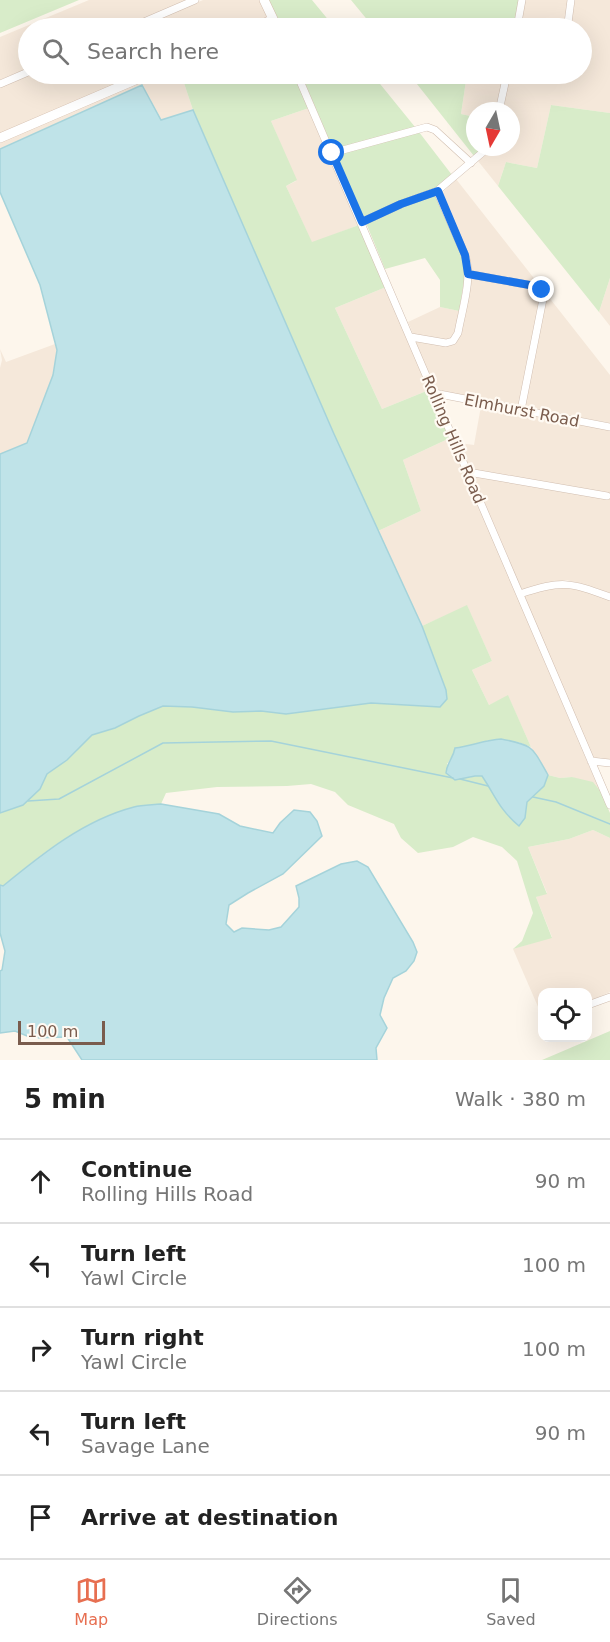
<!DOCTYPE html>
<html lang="en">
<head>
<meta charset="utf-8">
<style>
  :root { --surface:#fff; --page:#f2f2f2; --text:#222; --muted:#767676; --line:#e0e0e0; --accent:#e76f51 }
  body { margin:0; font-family:"DejaVu Sans",sans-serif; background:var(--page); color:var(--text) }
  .controls { position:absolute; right:18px; bottom:18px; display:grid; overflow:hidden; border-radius:12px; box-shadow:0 6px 24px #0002 }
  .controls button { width:54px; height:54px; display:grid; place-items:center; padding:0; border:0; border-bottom:2px solid var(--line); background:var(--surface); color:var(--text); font:30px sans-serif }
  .compass { position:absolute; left:466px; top:102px; width:54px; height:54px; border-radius:50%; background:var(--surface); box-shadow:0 6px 24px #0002; rotate:189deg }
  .scale { position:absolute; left:18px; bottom:15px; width:87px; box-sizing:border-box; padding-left:6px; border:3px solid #7a5c4d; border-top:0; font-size:16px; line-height:21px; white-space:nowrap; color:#7a5c4d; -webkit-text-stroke:4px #fffaf3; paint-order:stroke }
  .stop { position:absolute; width:18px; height:18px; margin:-14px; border:4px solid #1a73e8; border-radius:50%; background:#fff }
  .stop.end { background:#1a73e8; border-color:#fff; box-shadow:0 2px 6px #0008 }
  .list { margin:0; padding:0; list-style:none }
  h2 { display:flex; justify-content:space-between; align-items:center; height:78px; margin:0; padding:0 24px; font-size:26px }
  h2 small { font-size:20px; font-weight:400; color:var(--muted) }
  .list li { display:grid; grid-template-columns:39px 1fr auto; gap:18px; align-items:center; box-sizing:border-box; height:84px; padding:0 24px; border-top:2px solid var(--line) }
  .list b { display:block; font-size:22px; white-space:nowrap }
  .list p { margin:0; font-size:20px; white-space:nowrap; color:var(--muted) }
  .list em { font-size:20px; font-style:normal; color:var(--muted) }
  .icon { flex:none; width:33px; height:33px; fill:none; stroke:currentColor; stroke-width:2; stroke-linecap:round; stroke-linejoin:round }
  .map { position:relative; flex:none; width:610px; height:1060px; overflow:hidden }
  .search { position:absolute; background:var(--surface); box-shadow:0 6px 24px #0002; left:18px; right:18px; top:18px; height:66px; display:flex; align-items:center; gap:15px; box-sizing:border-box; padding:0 21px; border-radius:33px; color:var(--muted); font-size:22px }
  .sheet { height:498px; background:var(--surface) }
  nav { display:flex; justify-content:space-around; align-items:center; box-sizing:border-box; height:84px; border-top:2px solid var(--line); background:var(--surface); font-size:16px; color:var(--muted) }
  nav a { display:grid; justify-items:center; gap:3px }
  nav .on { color:var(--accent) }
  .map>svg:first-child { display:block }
  .residential { fill:#f5e8da }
  .green { fill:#d8ecc9 }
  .water { fill:#bfe3e8; stroke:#a5d3da; stroke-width:1.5 }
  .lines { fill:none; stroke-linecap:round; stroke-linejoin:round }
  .stream { stroke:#a5d3da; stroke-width:1.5 }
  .street-casing { stroke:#d1beb0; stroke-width:8 }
  .secondary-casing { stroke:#d6c0b0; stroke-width:10 }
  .street { stroke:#fff; stroke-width:7 }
  .secondary { stroke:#fff; stroke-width:9 }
  .route { stroke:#1a73e8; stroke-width:8 }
  .labels { text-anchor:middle; stroke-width:4.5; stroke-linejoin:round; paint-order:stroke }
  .street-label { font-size:16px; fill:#7a5c4d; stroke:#fffaf3 }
</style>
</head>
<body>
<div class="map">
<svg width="610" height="1060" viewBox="0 0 610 1060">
  <rect width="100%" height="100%" fill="#fdf6ec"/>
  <path class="residential" d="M89,0H187L121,28H28V68L0,80V37Z
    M203,0H260L267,18L247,28H138Z
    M525,0H568L566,10V26H571V10L574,0H610V113L551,105L537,168L506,162L498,186L478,161L493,147H511V111H502L510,74H582V28H520Z
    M32,74H141L0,134V87Z
    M158,74H181L193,110L161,120L142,85L0,149V141Z
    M467,74H504L496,111H475V117L461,114Z
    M309,108L359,225L312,243L286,186L296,181L271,121Z
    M456,179L610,375V423L436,390L415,341L446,346L454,344L460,335L471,277V268L467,254L442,193Z
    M610,278V326L599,312Z
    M386,287L429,390L382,409L335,308Z
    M440,307L459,311L455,333L452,338L446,340L413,334L408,322Z
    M55,344L57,350L53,375L27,443L0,454V368L2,360L0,349L6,362Z
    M481,406L610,430V493L470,469L459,443L474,445Z
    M450,438L588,764L601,792L572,777L560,778L548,775L531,747L508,696L489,705L472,670L492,661L467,606L422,626L378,531L421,511L403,460Z
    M473,476L586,496L609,499L610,496V593L583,584L566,580L545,583L522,590Z
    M559,587L574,588L610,600V760L593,758L524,596L546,589Z
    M593,830L610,838V992L588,1002V993H542V1016L513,949L552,937L536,897L547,893L528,847L569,839Z"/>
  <path class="green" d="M0,0H79L0,33Z
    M268,0H312L335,28H280Z
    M351,0H519L514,28H499L475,24L474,28H374Z
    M181,74H294L309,108L271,121L297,180L286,186L312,242L359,225L386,287L335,308L382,409L429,390L450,438L403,460L421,511L378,531L334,434L193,110Z
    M301,74H372L415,127L333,149Z
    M409,74H467L461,114L475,117V147H485L474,156Z
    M551,105L610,113V278L599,312L498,186L506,162L537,168Z
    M419,132L452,175L436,188L400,201L363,217L336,155Z
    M436,195L464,263L465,276L459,311L440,307V280L425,258L385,269L366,223L402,207Z
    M467,605L492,661L472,670L489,705L508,695L531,747L518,742L489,740L472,746L455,748L453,755L447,764L467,778L475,776H482L490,788L525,818L527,802L544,786L548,775L560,778L572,777L593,782L601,792L610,813V838L593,830L569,839L528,847L547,894L536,897L552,938L513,949L522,941L533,913L517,861L502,847L473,837L453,847L418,853L401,838L394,824L348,805L335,792L311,784L287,786L217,787L166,793L161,804C152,805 142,805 134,807C84,820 41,854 3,886L0,885V813L23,805L40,789L47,774L67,760L92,735L115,728L139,716L163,706L192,707L233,712L261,711L286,714L371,703L440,707L446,690L422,626Z
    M610,1031V1060H542Z"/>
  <path class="water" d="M142,85L161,120L193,110L334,434L422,626L446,690L447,699L440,707L371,703L286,714L261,711L233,712L192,707L163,706L139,716L115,728L92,735L67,760L47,774L40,789L23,805L0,813V454L27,443L53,375L57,350L40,285L0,192V149Z
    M501,739C534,745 532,747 548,775L544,786L527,802L525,818L519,826C499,809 496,797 482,776H475L455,780L446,773C447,762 453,759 455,748C471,746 485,740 501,739Z
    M161,804L219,814L240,826L273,833L280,823L294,810L310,812L317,821L322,836L283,874L248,893L229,905L226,924L234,932L242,928L269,930L281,927L299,907V898L296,886L341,864L357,861L368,867L413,942L417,952L414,961L406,971L393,978L384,998L380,1015L387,1028L376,1048L377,1060H82L67,1037L32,1038L15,1031L0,1033V971L2,970L5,951L0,933V885L3,886C42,854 84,820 134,807C142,805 152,805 161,804Z"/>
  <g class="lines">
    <path class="stream" d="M460,779L488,786
      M533,797L556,802L610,824
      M28,801L59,799L163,743L271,741L453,778"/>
    <defs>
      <path id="street" d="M273,19L277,28
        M568,23L571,0
        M130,28L195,0
        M517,28L522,0
        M297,74L610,805
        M0,84L28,72
        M499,111L507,74
        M332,153L427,127L435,130L471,163
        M362,222L401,204L437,191L489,147
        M468,274L535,286L542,290L544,294L521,410
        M411,337L446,343L453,341L458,333C462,309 473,279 465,255L437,191
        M434,393L610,427
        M468,472L607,496
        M520,594C562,580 569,582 610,597
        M591,761L610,763
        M588,1005L610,997"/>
      <path id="secondary" d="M255,28L273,19L264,0
        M0,138L149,74"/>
    </defs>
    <use href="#street" class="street-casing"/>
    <use href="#secondary" class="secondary-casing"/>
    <use href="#street" class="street"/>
    <use href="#secondary" class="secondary"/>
  </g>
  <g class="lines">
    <path class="route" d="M332,153L362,222L401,204L438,191L465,255L468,274L535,286L542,290"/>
  </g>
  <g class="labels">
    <g class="street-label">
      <text transform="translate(522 410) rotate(11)" y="6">Elmhurst Road</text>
      <text transform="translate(454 439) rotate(67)" y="6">Rolling Hills Road</text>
    </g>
  </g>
</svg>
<div class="controls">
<button><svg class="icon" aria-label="locate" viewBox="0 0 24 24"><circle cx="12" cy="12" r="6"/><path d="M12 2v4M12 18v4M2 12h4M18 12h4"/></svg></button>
</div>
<svg class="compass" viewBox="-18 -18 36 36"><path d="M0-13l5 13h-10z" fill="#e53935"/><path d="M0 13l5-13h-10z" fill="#767676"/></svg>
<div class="scale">100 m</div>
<div class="stop" style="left:332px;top:153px"></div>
<div class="stop end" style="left:542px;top:290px"></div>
<div class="search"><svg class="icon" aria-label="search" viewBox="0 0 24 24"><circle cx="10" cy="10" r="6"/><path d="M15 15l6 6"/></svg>Search here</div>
</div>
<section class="sheet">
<h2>5 min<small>Walk · 380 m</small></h2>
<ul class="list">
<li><svg class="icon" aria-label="ahead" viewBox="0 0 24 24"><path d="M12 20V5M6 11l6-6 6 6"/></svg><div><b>Continue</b><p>Rolling Hills Road</p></div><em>90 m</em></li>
<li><svg class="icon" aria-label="left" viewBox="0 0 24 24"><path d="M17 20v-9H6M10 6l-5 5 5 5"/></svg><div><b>Turn left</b><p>Yawl Circle</p></div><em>100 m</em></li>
<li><svg class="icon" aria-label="right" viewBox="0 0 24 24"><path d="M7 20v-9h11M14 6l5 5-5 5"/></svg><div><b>Turn right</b><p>Yawl Circle</p></div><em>100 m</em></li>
<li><svg class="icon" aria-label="left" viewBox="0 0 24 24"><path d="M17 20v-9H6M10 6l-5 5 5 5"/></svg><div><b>Turn left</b><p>Savage Lane</p></div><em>90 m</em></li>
<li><svg class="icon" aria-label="arrive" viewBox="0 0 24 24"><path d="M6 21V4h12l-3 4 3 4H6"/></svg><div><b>Arrive at destination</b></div></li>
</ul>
</section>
<nav>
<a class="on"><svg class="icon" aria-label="map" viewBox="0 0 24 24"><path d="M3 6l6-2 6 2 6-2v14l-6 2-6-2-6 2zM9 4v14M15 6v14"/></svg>Map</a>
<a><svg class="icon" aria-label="directions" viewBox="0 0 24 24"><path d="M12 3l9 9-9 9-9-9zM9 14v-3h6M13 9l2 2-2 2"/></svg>Directions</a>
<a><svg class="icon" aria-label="saved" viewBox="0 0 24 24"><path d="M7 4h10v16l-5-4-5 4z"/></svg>Saved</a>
</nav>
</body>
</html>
